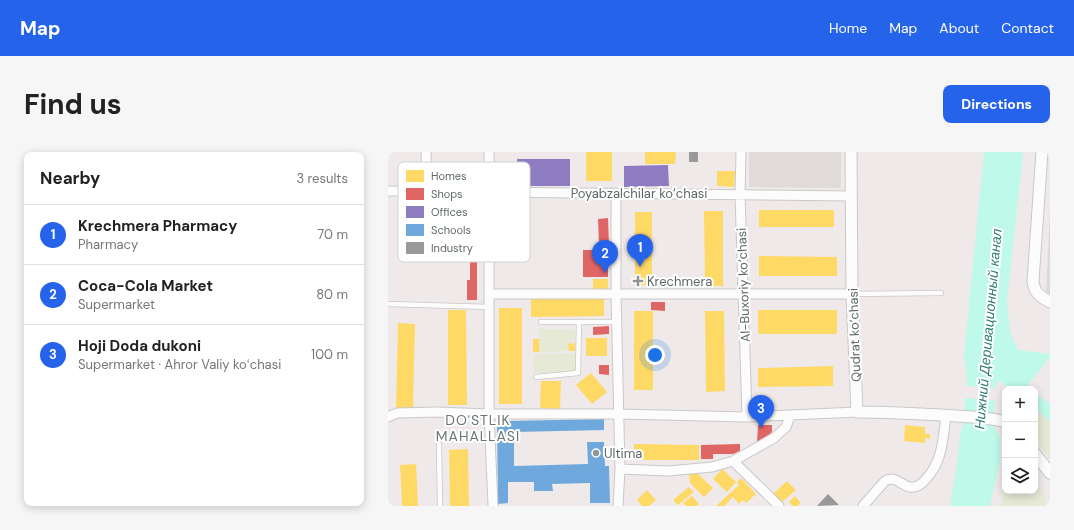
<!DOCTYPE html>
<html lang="en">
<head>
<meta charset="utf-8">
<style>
  :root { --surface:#fff; --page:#f6f6f6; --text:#222; --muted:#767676; --line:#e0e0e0; --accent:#2563eb }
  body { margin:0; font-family:"DM Sans",sans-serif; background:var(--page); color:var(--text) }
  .controls { position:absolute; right:12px; bottom:12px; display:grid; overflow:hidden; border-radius:8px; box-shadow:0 2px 10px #0003 }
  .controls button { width:36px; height:36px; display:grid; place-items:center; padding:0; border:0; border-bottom:1px solid var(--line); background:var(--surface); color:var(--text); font:20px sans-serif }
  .you { position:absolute; left:267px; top:203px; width:14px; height:14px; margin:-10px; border:3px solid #fff; border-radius:50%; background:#1a73e8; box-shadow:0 0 0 6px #1a73e833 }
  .badge { display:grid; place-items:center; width:26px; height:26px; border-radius:50%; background:var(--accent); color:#fff; font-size:13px; font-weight:700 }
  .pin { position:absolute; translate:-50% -33px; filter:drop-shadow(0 1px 2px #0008) }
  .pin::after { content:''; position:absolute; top:21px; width:14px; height:12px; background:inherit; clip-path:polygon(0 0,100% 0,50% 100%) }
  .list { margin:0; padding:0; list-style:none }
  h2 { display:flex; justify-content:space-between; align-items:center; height:52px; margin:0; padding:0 16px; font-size:17px }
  h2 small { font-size:13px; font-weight:400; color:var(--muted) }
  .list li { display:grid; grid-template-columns:26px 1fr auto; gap:12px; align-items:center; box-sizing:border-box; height:60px; padding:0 16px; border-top:1px solid var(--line) }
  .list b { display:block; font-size:15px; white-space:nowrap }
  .list p { margin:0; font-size:13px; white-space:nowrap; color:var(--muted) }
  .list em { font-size:13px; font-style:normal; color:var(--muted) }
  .icon { flex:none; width:22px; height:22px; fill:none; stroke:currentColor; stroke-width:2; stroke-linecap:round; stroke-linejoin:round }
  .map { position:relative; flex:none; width:662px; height:354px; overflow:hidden; border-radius:8px }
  header { display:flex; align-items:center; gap:24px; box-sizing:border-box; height:56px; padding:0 20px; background:var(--accent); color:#fff }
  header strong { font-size:19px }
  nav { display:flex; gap:22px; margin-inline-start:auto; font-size:14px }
  .intro { display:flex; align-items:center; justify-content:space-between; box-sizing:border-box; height:96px; padding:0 24px }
  h1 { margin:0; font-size:28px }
  .button { padding:10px 18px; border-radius:8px; background:var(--accent); color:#fff; font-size:14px; font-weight:700 }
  main { display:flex; gap:24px; padding:0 24px }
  aside { flex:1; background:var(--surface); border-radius:8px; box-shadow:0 2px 10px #0003 }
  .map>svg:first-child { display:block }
  .industrial { fill:#dfdad9 }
  .education { fill:#e0dad9 }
  .green { fill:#e5e9d5 }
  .water { fill:#bef9ea }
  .homes { fill:#ffd966 }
  .shops { fill:#e06666 }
  .offices { fill:#8e7cc3 }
  .schools { fill:#6fa8dc }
  .industry { fill:#999 }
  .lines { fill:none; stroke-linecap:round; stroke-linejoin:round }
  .canal { stroke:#bef9ea; stroke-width:9 }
  .service-casing { stroke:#c9c8c8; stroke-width:6 }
  .minor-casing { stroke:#c9c8c8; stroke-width:11 }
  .tertiary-casing { stroke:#c9c8c8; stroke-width:13 }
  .service { stroke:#fdfcfc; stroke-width:4.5 }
  .minor { stroke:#fdfcfc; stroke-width:9 }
  .tertiary { stroke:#fdfcfc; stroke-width:11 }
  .poi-dot { fill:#919694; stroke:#fff; stroke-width:1.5 }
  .labels { text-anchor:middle; stroke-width:4; stroke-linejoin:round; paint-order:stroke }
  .street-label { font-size:13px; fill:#5e6867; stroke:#fff }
  .poi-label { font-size:13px; fill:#5e6867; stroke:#fff; text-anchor:start }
  .water-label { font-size:14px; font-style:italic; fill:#317e72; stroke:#fff }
  .neighbourhood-label { font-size:14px; letter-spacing:1px; fill:#6a7573; stroke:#fff }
  .key { fill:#fff; stroke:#cfd2d1; stroke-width:1 }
  .key-label { font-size:11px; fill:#5e6867 }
</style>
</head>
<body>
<header>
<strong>Map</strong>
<nav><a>Home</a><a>Map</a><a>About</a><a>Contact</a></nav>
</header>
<div class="intro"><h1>Find us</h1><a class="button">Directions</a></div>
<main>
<aside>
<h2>Nearby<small>3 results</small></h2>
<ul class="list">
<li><span class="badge">1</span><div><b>Krechmera Pharmacy</b><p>Pharmacy</p></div><em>70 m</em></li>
<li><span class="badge">2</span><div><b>Coca-Cola Market</b><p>Supermarket</p></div><em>80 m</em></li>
<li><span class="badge">3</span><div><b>Hoji Doda dukoni</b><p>Supermarket · Ahror Valiy koʻchasi</p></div><em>100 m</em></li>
</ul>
</aside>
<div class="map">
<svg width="662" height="354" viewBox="0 0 662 354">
  <rect width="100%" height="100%" fill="#efeae9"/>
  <path class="industrial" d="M662,56V142L658,140Z"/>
  <path class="education" d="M361,0H453V36L361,35Z"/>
  <path class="green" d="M151,177H187V191L180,192L181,199L151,200Z
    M188,201V220L146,221L145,202Z
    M650,259L662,269V307L647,288V264Z
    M647,329L654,339L659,354H613L617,338V339H647Z"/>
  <path class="water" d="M596,0H635L619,150L622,180L630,198L662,202V205L637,237H622L612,229L608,231V236L578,234L579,226L576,204Z
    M650,243L662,252V269L647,256V247Z
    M577,246L607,249L605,271L612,286V310L602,354H562L569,312L572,282L576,270Z"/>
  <path class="homes" d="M198,0H224V29H198Z
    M257,0H288L287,12H257Z
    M329,19H347L346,35L329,34Z
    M371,58H446V75H371Z
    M316,59H335V134H317Z
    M247,60H264V133H247Z
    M371,104L449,105V124H371Z
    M205,127H220V138H205Z
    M216,146V164L143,165V147Z
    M111,156H134V252H111Z
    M60,158H78L79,253H60Z
    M370,158H449V182H370Z
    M246,159H265V238H246Z
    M317,159H336L337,239L318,240Z
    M10,171L27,172L25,257L8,256Z
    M198,186H219V204H198Z
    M145,187H151V200H145Z
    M187,191V199H181L180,192Z
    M445,214V234L370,235V216Z
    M203,221L219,240L204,252L188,233Z
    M153,229H173L172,257L152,256Z
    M517,273L537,275V282H542V287L537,286V291L516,289Z
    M246,292L311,293V308H246Z
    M80,297L81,354H62L61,298Z
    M28,312L30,354H14L12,313Z
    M334,317L348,330L339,340L325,327Z
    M309,321L325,336L316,345L302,331L301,322Z
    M353,326L368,342L358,351L355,348L351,352L345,345L336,354H328L351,333L349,330Z
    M399,329L408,338L393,351L385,342Z
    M301,335L306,340L290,353L285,348Z
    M259,338L268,348L261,354H254L249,348Z
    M304,344L311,352L308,354H298L295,351Z
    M407,344L413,351L409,354H405L401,350Z"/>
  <path class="shops" d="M220,66L221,92H211L210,67Z
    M82,81H89V148H79V128H82Z
    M195,98H220V125H195Z
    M263,150H277V159L263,158Z
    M221,174V182L205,183V175Z
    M211,213H221V223L211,222Z
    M370,273H384V280L379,284L369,290Z
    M352,292V299L345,302H325V307H313V293Z"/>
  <path class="offices" d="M129,7H182V34H129Z
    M280,13L281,34L236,35V14Z"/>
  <path class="schools" d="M216,267V278L126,280V314L200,312L199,290H216L217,314H221L222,351H202V331L164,332L165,339H146V330H120V351L110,352L109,274L115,269Z"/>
  <path class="industry" d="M301,0H310V10H301Z
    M440,342L451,353L429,354Z"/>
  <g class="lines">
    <path class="canal" d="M593,260L597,225"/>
    <defs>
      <path id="service" d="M464,142L553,141
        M0,152L102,155
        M153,170H229
        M148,225L190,221L191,170
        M51,292L52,354"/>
      <path id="minor" d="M38,0L39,40
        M101,0V262L105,354
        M353,0L352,42L359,265
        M0,39L463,44
        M228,41V141L232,317L230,354
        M102,142H464
        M0,265L9,261L49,260L101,262H231L359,265L469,260
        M345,309L391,354
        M232,317L280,319L324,315L345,309L386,286L398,275L402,264
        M475,354L497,329C507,323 513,333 522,335C529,336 534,332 538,327C555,309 555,286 558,263"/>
      <path id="tertiary" d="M463,0L464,142L469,260C502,260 535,262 568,264C584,265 602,265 617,270
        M654,0L645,129C646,140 652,145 662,150
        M647,302L662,321"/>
    </defs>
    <use href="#service" class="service-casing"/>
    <use href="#minor" class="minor-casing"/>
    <use href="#tertiary" class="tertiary-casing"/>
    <use href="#service" class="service"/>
    <use href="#minor" class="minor"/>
    <use href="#tertiary" class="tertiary"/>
  </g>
  <g class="poi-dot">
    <path d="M248 123h4v4h4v4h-4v4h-4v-4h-4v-4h4z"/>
    <circle cx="208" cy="301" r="4"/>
  </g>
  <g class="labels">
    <g class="street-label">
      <text x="251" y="46">Poyabzalchilar ko‘chasi</text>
      <text transform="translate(355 133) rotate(-92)" y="5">Al-Buxoriy ko‘chasi</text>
      <text transform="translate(466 183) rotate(-92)" y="5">Qudrat ko‘chasi</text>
    </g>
    <g class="poi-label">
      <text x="259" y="134">Krechmera</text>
      <text x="216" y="306">Ultima</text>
    </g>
    <g class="water-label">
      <text transform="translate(600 177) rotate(-85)" y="5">Нижний Деривационный канал</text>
    </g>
    <g class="neighbourhood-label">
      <text x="90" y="273">DO'STLIK<tspan x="90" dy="16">MAHALLASI</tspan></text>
    </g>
  </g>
  <rect x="10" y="10" width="132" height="100" rx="6" class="key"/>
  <rect x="18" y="18" width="18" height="12" fill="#ffd966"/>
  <rect x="18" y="36" width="18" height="12" fill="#e06666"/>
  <rect x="18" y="54" width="18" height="12" fill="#8e7cc3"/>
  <rect x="18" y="72" width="18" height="12" fill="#6fa8dc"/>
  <rect x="18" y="90" width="18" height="12" fill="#999"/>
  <g class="key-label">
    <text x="43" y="28">Homes</text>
    <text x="43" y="46">Shops</text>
    <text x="43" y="64">Offices</text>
    <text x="43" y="82">Schools</text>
    <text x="43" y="100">Industry</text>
  </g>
</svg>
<div class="controls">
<button>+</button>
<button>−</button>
<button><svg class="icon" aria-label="layers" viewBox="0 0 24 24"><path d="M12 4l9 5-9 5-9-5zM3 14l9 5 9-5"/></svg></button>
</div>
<div class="you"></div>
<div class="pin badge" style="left:252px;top:115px">1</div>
<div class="pin badge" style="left:217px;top:121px">2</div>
<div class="pin badge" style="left:373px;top:276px">3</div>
</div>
</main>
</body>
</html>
